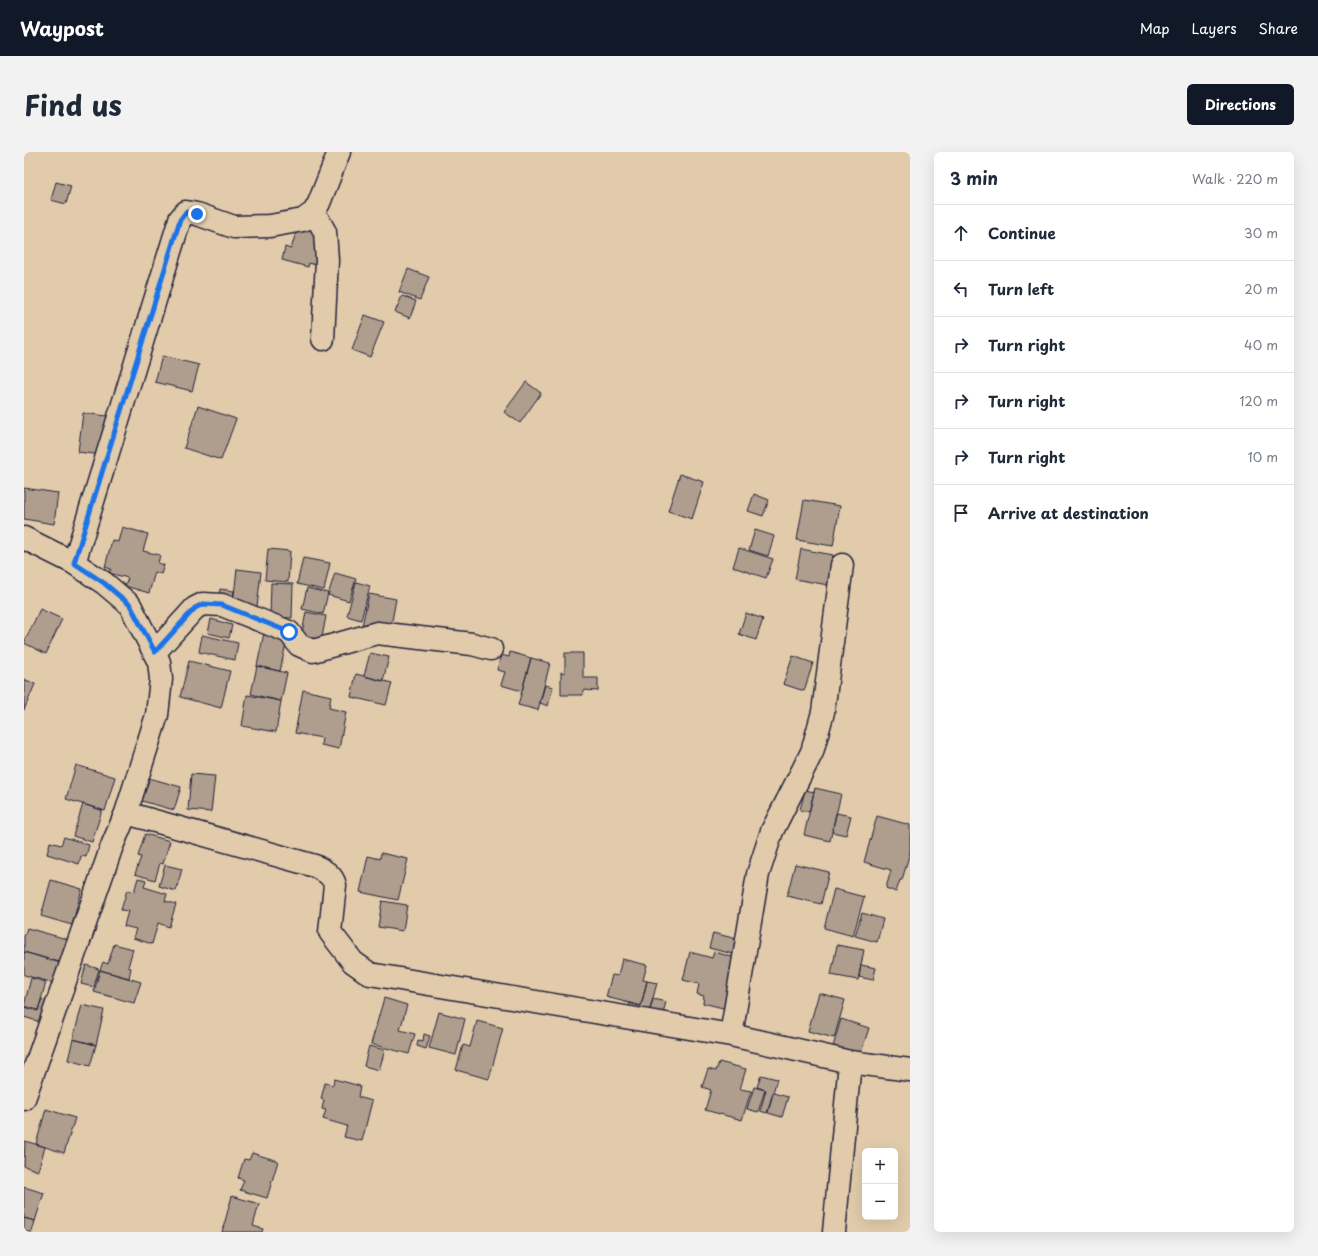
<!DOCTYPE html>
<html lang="en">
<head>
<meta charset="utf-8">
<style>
  :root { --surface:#fff; --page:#f2f2f3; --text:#1f2937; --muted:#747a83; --line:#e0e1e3; --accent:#111827 }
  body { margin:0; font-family:"Playpen Sans",sans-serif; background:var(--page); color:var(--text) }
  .controls { position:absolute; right:12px; bottom:12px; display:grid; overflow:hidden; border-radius:6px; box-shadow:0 4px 16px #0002 }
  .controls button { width:36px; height:36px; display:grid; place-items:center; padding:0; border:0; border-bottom:1px solid var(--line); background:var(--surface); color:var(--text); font:20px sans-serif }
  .stop { position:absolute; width:12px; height:12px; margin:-9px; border:3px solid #1a73e8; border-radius:50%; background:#fff }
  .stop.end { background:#1a73e8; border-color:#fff; box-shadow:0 1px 4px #0008 }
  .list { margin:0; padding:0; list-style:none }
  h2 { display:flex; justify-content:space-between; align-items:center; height:52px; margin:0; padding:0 16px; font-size:17px }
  h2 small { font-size:13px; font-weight:400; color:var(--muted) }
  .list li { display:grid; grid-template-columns:26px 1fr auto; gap:12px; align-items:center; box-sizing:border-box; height:56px; padding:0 16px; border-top:1px solid var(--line) }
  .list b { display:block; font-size:15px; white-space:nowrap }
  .list em { font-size:13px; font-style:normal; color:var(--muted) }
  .icon { flex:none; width:22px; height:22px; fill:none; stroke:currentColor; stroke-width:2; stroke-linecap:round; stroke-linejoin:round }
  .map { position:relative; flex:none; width:886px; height:1080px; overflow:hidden; border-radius:6px }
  header { display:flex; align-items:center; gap:24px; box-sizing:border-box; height:56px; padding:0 20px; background:var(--accent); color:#fff }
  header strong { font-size:19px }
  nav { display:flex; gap:22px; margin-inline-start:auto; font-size:14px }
  .intro { display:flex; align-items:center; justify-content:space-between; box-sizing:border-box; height:96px; padding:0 24px }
  h1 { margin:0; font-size:28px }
  .button { padding:10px 18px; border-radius:6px; background:var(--accent); color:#fff; font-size:14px; font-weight:700 }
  main { display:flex; gap:24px; padding:0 24px }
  aside { flex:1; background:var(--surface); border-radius:6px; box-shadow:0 4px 16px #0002 }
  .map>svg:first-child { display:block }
  .building { fill:#af9e8e; stroke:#22223b }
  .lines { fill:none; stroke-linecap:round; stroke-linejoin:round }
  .minor-casing { stroke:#22223b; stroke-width:25 }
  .minor { stroke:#e1cbab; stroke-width:22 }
  .route { stroke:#1a73e8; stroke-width:5 }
</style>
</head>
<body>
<header>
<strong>Waypost</strong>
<nav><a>Map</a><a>Layers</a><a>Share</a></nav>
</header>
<div class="intro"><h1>Find us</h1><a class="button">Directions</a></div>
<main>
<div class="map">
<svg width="886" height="1080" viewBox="0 0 886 1080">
  <rect width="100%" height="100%" fill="#e1cbab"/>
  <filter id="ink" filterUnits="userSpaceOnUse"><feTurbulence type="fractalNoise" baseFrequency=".025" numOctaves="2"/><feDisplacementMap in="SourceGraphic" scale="8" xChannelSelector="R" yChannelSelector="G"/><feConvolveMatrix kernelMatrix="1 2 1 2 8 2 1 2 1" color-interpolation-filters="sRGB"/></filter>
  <g filter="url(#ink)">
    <path class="building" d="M32,30L47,34L42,52L27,48Z
      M274,74L293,79L290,93L300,96L295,114L285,111L284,115L258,108L261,95L267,97Z
      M384,117L405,125L396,148L375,140Z
      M378,144L392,149L386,166L371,160Z
      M341,163L360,170L346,205L328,198Z
      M138,204L175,213L168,239L131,230Z
      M502,230L517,241L496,271L480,260Z
      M174,254L212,267L197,308L160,296Z
      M59,261L83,264L78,303L54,300Z
      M656,322L680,330L668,367L644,359Z
      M0,336L34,341L30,372L0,367Z
      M730,342L745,348L739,364L724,359Z
      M780,348L816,354L809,394L773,388Z
      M98,375L124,382L119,399L136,403L134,411L140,413L137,422L131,420L125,441L101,434L104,426L85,421L87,417L81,415L88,388L94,390Z
      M731,378L750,384L744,404L725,398Z
      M715,396L749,407L742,426L709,415Z
      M244,397L266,399L264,430L241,428Z
      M777,397L809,403L804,433L771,427Z
      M279,406L306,411L300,438L273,432Z
      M213,417L237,420L233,455L209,452Z
      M311,421L332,427L325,449L304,443Z
      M332,430L346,434L337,468L323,464Z
      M247,431L269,432L268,466L246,465Z
      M283,436L304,441L299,462L278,457Z
      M196,437L210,439L208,453L193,451Z
      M345,442L372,447L366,480L338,474Z
      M16,457L38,467L22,502L0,491Z
      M282,460L302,464L297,491L277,487Z
      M722,461L739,467L732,488L715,482Z
      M187,467L208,473L205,486L184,481Z
      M240,481L263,487L256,519L233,514Z
      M178,483L214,491L211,508L175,500Z
      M486,500L507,506L498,539L477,533L481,520L473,518L477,503L485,505Z
      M346,501L365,505L359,529L340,524Z
      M541,501H559V526H574V539L559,538V543H537V520L541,521Z
      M769,504L789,511L780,539L759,532Z
      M507,506L526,511L514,558L494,553Z
      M165,509L206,519L197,556L156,545Z
      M233,514L263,521L257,549L227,542Z
      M332,522L368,531L362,553L327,545Z
      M0,527L11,532L0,558Z
      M521,533L529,535L524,554L516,551Z
      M279,538L307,544L305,556L322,560L315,597L297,593L298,586L271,581Z
      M223,543L257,549L252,580L218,574Z
      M52,613L91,625L81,659L42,647Z
      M167,622L191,624L187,660L164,658Z
      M125,626L157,635L150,658L118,649Z
      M791,636L817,642L806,689L780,683Z
      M781,638L790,640L785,660L776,658Z
      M59,652L78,658L68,690L49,684Z
      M812,661L827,664L822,683L808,680Z
      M853,664L886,673V700L878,728H876L872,740L862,736L867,718L840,710Z
      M121,682L146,689L139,712L136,711L131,728L111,722L117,705L114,704Z
      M40,685L65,693L62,705L57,704L55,712L23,702L26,690L37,693Z
      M357,701L384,707L374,748L336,740L344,704L356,707Z
      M771,712L805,720L797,752L763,744Z
      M141,713L158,717L152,739L135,734Z
      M114,726L122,728L120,735L143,742L141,749L152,752L145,775L134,771L128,792L109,786L112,777L100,774L104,759L97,758L103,738L110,740Z
      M27,728L58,737L48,773L17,764Z
      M810,737L840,745L829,784L800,776Z
      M358,749L383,753L379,779L354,775Z
      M838,761L859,767L853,790L831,784Z
      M3,776L46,788L39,811L0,800V785Z
      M689,781L717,788L713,803L685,796Z
      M90,792L109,797L104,815L107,816L105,826L76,818L79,810L84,812Z
      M813,793L840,798L834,828L807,823Z
      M0,800L36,811L30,831L0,823Z
      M666,800L688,806L690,800L716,807L703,857L679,851L680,844L673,842L675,832L659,828Z
      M598,807L623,813L619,828L623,829L617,854L582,845L588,823L594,824Z
      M62,813L75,817L70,835L57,832Z
      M837,813L852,816L849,828L835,825Z
      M76,818L117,830L110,851L70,840Z
      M7,826L22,830L14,858L0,854Z
      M623,829L633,831L624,864L604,859L606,851L617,854Z
      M795,841L821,848L810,886L784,879Z
      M360,846L383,853L376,878L391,882L385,902L347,892Z
      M18,847L26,849L20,871L0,865V855L14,859Z
      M629,847L642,850L638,865L625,862Z
      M58,853L80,858L72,893L49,887Z
      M415,860L441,867L432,903L405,896Z
      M817,867L845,876L835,907L808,898Z
      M453,869L479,876L465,927L432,918L439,893L446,895Z
      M400,882L406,884L402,897L393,894L394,888L399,889Z
      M49,887L72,893L66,914L44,908Z
      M345,894L361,898L355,918L340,914Z
      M695,910L722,917L716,937L727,939L718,968L681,958L687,938L678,935L684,917L692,919Z
      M737,923L753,927L743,961L736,959L742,938L733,935Z
      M310,927L336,934L334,945L348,949L338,989L320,985L323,974L299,967L302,958L298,957L300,948L297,947L301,931L309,933Z
      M730,935L741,938L734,960L723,957Z
      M749,941L764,945L758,965L744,961Z
      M22,957L51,966L40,1001L12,992Z
      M1,989L21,995L14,1019L0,1014Z
      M228,1001L254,1009L243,1046L216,1038L220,1028L214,1026L220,1007L225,1008Z
      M0,1035L20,1041L11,1069L0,1066Z
      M208,1044L235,1052L229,1074L239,1077L238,1080H198Z
      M0,1066L11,1069L8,1080H0Z"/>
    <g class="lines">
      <defs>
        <path id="minor" d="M290,60L301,80L303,108L299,187
          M0,386L50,411L80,431L106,453L135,510L137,527L133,563L102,661L88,694L0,947
          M50,411L156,67L162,60L173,62L210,75L246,74L279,68L290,60L295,51L315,0
          M131,500L171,456L179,452L198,453L265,480L275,493L289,499L353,481L448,492L467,497
          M102,661L291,714C300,719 308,722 311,733L306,780L329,810L346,822L707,883L826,910L886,918
          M707,883L734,722L748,679L788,600L799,560L818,413
          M810,1080L826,910"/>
      </defs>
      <use href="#minor" class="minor-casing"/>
      <use href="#minor" class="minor"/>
    </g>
  </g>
  <g class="lines" filter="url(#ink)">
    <path class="route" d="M173,62L162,60L156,68L50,411L80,431L106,453L131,500L171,456L179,452L198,453L265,480"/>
  </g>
</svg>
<div class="controls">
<button>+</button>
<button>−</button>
</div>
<div class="stop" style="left:265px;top:480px"></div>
<div class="stop end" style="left:173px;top:62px"></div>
</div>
<aside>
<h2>3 min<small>Walk · 220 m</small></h2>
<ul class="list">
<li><svg class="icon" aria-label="ahead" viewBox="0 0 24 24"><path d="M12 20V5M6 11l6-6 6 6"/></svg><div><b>Continue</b></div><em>30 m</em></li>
<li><svg class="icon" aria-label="left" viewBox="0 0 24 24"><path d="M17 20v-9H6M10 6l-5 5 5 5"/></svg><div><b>Turn left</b></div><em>20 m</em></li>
<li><svg class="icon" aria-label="right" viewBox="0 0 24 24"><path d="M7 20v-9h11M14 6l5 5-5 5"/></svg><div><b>Turn right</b></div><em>40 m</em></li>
<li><svg class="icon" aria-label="right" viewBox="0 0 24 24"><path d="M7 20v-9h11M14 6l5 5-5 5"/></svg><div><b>Turn right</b></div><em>120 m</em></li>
<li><svg class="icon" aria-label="right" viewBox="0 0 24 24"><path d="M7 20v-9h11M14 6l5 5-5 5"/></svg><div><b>Turn right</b></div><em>10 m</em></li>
<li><svg class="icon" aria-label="arrive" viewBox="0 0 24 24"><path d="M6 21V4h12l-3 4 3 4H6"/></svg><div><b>Arrive at destination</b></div></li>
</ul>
</aside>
</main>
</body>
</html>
